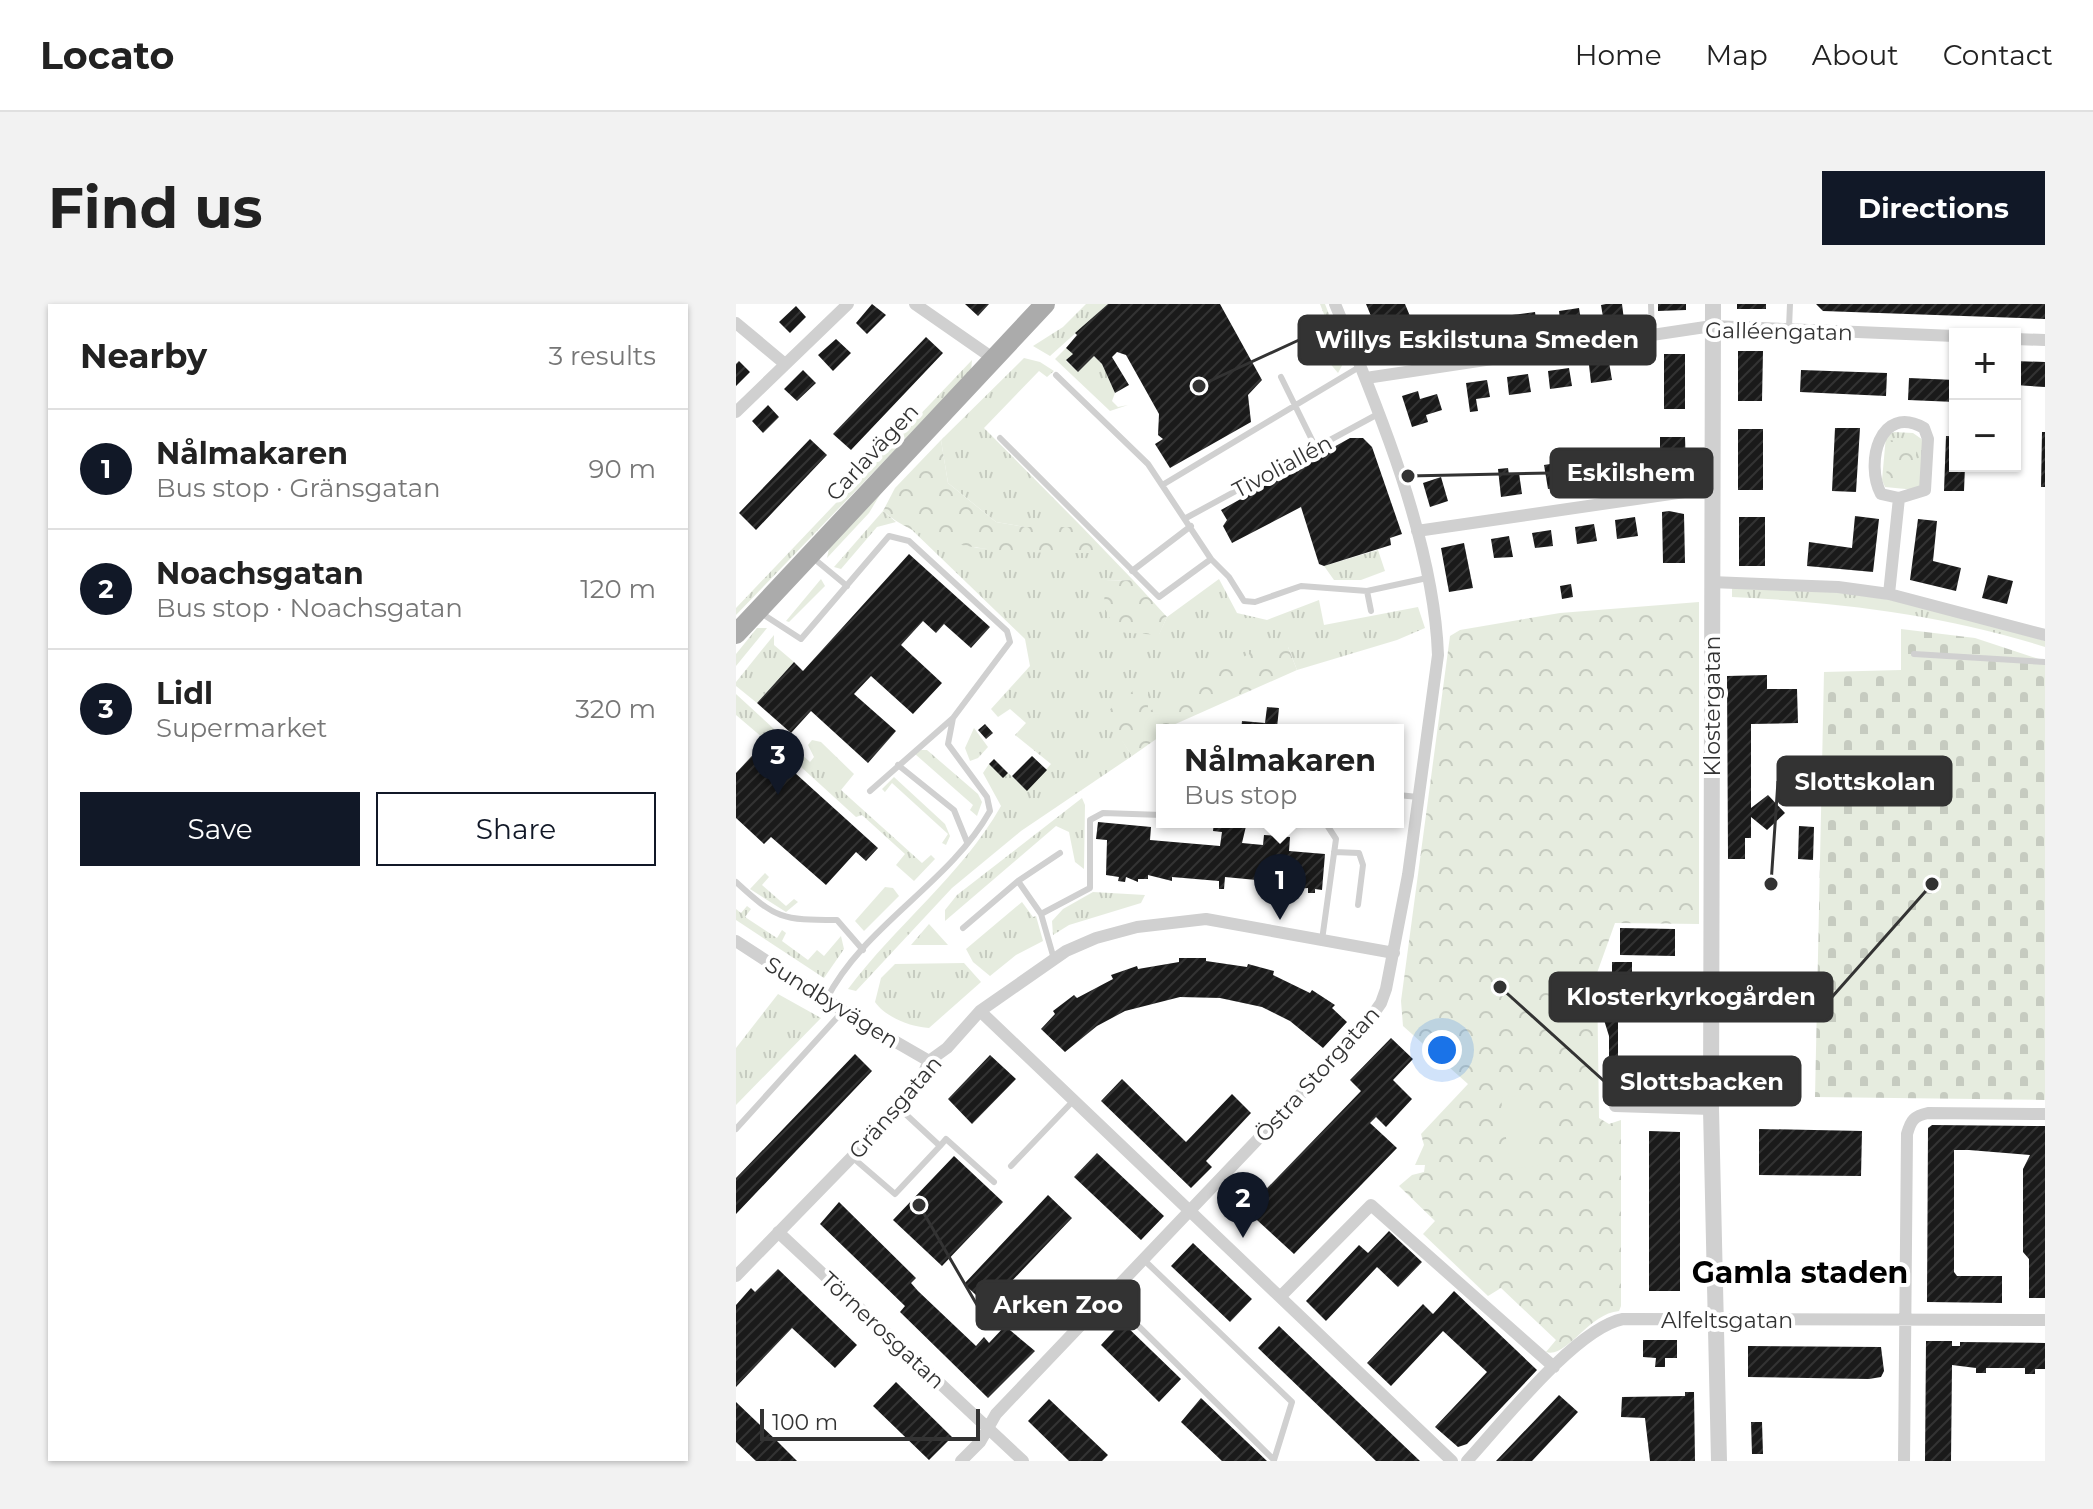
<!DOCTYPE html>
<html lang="en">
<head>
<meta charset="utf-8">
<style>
  :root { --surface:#fff; --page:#f2f2f2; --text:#222; --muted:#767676; --line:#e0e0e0; --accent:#111827 }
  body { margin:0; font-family:Montserrat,sans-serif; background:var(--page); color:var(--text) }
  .controls { position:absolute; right:24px; top:24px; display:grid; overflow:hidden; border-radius:0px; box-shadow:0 2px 6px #0004 }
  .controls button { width:72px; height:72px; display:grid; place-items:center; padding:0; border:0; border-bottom:2px solid var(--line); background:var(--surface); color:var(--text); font:40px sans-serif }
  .scale { position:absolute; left:24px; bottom:20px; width:220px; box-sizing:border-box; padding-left:8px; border:4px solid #333; border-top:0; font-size:22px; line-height:28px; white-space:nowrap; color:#333; -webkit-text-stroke:6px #fff; paint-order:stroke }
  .you { position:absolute; left:706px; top:746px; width:28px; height:28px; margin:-20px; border:6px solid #fff; border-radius:50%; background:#1a73e8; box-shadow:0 0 0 12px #1a73e833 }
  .badge { display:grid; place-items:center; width:52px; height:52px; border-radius:50%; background:var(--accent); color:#fff; font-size:26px; font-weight:700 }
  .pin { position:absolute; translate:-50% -66px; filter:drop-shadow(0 2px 4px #0008) }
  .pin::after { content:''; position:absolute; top:42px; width:28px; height:24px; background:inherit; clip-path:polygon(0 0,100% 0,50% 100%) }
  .popup { position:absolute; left:420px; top:420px; width:248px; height:104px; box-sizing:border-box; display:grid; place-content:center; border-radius:0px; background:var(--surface); filter:drop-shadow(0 2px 6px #0005); font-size:26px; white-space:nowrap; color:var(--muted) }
  .popup b { font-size:30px; color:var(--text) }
  .popup::after { content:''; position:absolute; left:50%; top:100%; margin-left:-16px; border:16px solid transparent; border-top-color:var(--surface) }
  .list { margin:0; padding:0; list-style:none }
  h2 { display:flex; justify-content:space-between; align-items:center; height:104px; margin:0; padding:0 32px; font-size:34px }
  h2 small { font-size:26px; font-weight:400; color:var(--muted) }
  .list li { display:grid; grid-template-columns:52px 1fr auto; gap:24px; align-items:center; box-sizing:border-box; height:120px; padding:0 32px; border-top:2px solid var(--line) }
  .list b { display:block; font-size:30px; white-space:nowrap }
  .list p { margin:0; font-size:26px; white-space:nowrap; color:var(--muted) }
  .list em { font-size:26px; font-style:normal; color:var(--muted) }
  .actions { display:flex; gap:16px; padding:24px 32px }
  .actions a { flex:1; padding:18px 0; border:2px solid var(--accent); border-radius:0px; text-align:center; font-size:28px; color:var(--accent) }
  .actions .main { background:var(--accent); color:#fff }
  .map { position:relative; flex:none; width:1309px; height:1157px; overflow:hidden; border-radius:0px }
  header { display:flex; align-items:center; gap:48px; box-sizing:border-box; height:112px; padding:0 40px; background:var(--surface); border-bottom:2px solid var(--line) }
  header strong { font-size:38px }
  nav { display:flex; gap:44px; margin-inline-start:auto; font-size:28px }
  .intro { display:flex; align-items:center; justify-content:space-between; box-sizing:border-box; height:192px; padding:0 48px }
  h1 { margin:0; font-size:56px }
  .button { padding:20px 36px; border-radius:0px; background:var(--accent); color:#fff; font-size:28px; font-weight:700 }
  main { display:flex; gap:48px; padding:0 48px }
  aside { flex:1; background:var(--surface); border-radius:0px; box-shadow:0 2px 6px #0004 }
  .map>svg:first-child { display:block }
  .grass { fill:url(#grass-tufts) }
  .forest { fill:url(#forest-crowns) }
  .cemetery { fill:url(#cemetery-stones) }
  .pitch { fill:#e6ecdf }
  .building { fill:url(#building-hatch) }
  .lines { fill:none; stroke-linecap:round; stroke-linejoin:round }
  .service { stroke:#d0d0d0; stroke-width:6 }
  .minor { stroke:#d0d0d0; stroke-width:12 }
  .tertiary { stroke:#d0d0d0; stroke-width:16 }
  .primary { stroke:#ababab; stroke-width:20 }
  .labels { text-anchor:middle; stroke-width:8; stroke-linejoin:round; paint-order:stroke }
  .street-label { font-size:22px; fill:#333; stroke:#fff }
  .district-label { font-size:30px; font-weight:bold; fill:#000; stroke:#fff }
  .leader { fill:none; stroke:#333; stroke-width:3 }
  .callout-dot { fill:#333; stroke:#fff; stroke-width:3 }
  .callout { fill:#333; stroke:#333; stroke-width:3 }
  .callout-label { font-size:24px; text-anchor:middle; font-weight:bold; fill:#fff }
</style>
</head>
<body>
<header>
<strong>Locato</strong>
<nav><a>Home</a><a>Map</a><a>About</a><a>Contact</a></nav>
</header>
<div class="intro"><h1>Find us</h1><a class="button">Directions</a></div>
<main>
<aside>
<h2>Nearby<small>3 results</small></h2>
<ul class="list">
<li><span class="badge">1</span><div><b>Nålmakaren</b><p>Bus stop · Gränsgatan</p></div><em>90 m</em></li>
<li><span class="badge">2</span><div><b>Noachsgatan</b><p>Bus stop · Noachsgatan</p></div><em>120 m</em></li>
<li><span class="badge">3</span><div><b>Lidl</b><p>Supermarket</p></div><em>320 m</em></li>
</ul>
<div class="actions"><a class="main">Save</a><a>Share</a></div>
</aside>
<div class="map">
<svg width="1309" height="1157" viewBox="0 0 1309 1157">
  <defs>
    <pattern id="grass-tufts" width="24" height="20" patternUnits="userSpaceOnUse" patternTransform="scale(2)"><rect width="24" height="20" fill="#e6ecdf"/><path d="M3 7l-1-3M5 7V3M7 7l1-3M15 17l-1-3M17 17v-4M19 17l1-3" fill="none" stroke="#c6cbc0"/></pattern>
    <pattern id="forest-crowns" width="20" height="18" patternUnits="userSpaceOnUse" patternTransform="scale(2)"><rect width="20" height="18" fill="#e6ecdf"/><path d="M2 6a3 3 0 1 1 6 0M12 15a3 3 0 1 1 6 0" fill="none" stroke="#c6cbc0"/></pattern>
    <pattern id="cemetery-stones" width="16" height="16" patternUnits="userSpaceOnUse" patternTransform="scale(2)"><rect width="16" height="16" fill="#e6ecdf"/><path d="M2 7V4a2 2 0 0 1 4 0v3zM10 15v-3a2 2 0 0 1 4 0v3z" fill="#c6cbc0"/></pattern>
    <pattern id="building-hatch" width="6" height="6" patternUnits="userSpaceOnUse" patternTransform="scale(2)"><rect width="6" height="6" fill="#1a1a1a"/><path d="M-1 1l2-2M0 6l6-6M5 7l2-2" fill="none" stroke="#333"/></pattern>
  </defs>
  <rect width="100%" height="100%" fill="#fff"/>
  <path class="grass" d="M350,0H372L314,52L297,42L327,23Z
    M584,0H589L610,54L602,69L592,57L605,53Z
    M330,44L337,50L330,57L342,68L358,52L366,60L379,89L376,97L382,103L392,101L374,107L319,55Z
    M288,54L304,58L318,67L311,73L303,67L248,124L346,223H289L260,218L212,179L205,136Z
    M236,56L235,67L0,311V304Z
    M1158,128L1177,129L1187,136L1185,180L1180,186L1149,183L1146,176L1150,132Z
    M148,184L133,209L91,254L94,240Z
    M147,207L160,218L141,223L105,265L98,263Z
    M175,225L241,244L371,249L397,276L370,277L423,330L431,313L483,275L501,309L531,316L583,296L588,321L682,303L689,324L661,336L561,366L552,343L469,377L412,409V376L386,436L396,452L285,527L216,584L120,687L112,685C160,621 225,572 265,502L247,469L253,460L267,473L272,469L291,486L315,460L279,431L290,419L274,405L262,413L255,405L294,362L289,335Z
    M642,246L649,267L625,276H598L588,262Z
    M85,275L89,282L53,318L50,317Z
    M996,284C1033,286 1070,285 1106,289C1175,296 1244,317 1309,337V343C1208,311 1101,298 996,293Z
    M21,324H31L0,362V350Z
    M38,331V341L58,358L21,399L0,382V378Z
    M0,390L74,458L78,453L72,441L76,436L85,438L118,470L105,486L186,559L195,551L199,555L178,577L160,561L169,550L126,511L120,513L30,431L27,434L0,411Z
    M238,424L252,443L242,454L234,457L229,444Z
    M185,446H191L242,490L246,498L241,512L234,506L237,501L179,450Z
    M158,473L209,520L214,532L210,541L206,539L212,530L156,479L149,488L146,485Z
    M346,494L349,501L348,565L339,558L333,528L320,522L209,617V606L221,591Z
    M29,569L33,573L26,581L50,602L58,595L62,598L50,608L14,585Z
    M149,583L157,584L163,592L128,627L119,617Z
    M357,588L409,591L405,599L333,621L317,631L316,617L327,605Z
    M286,598L297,613L300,612L307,637L280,651L254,672L237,658L230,645Z
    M11,602L15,605L9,613L41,634L46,626L50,629L46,637L72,656L81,646L88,652L105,632L108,645L88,674L0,616V605L5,609Z
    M193,620L212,641H175Z
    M228,659L245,678L193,724C175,723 149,713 139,698L145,674L159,660Z
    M42,690L85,714L0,801V744Z"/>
  <path class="forest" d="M205,136L212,179L260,218L289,223H346L371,249C303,248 201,254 147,207L159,184Z
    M1153,136L1181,138L1178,176L1150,175Z
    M397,276L431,313L423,331L381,328L368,303L369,277Z
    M963,298V620L879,619L861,669L863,814L873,820L885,816V1002L883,1007C851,1010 831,1055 810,1048L820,1036L765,984L752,992L687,930L699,917L663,882L676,871L688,868L689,861H679L688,841L685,830L732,780L667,722L665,697L714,332L724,326L824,309Z
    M552,343L561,366L426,426V431L396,452L368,410L412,375V408L523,344Z"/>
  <path class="cemetery" d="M1165,325L1239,334L1309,357V796L1079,793L1088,368L1165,366Z"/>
  <path class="pitch" d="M794,790L804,861L774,865L765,794Z"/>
  <path class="building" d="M136,0L150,11L131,30L120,19Z
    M229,0H253L242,12Z
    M372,0H484L526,76L512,91L515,118L434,164L419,140L427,135L422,131L423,110L390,51L381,48L376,53L393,81L379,89L366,60L358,52L342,68L330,56L337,50L330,44L341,31L339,29Z
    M630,0H669L681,29L648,43Z
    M870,0H886L888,16L868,19L865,1Z
    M922,0H950V6L922,7Z
    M1001,0H1030V5H1001Z
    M1080,0H1309V15L1087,7Z
    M60,2L70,13L54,29L43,18Z
    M843,4L846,22L825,25L823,7Z
    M799,8L802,28L779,32L776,11Z
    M756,13L759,35L735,38L732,17Z
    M190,33L207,49L115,146L97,130Z
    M100,35L115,49L97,67L82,51Z
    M1002,47H1027L1026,97H1002Z
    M928,50H949V105H928Z
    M3,57L14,68L0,82V60Z
    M1279,57L1309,58V83L1279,81Z
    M873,58L876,76L855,79L853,61Z
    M833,64L836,82L814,85L812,67Z
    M67,66L80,79L61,97L48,85Z
    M1065,66L1151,69L1150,92L1064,88Z
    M792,70L795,88L773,91L771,73Z
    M1173,74L1219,76V98L1172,96Z
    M751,76L754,93L740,95L742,107L734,108L730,79Z
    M682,87L684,95L701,90L706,106L690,111L692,118L676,123L666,92Z
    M32,101L43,113L27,129L16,117Z
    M1099,124H1124L1120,188L1096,187Z
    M1002,125H1027V186H1002Z
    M1306,128H1309V183H1305Z
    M1210,132H1219V162H1229L1228,187H1208Z
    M924,133H949L950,166L924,168Z
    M614,134H627L636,143L666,230L654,234L655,241L588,262L583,260L565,203L496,239L487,222L491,216L485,206Z
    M74,135L91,151L20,226L3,209Z
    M873,154L879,175L857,178L854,157Z
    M820,159L821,165L831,163L835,182L812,185L808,161Z
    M772,164L773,171L783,169L786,190L765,193L762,165Z
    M705,173L712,197L694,203L687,179Z
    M933,207L948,210L949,259H927L926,208Z
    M1119,212L1143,215L1137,268L1071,262L1073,238L1116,244Z
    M899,213L902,232L881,235L879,216Z
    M1003,213H1029V262H1003Z
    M1182,215L1201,217L1197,257L1225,264L1220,287L1174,276Z
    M858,220L861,237L841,240L839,223Z
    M815,226L817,242L799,244L796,229Z
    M773,232L777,253L758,254L755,235Z
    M728,239L737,284L713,288L705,244Z
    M173,250L254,323L235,344L208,320L200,329L187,317L165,341L206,379L177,410L135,372L118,390L160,427L132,459L75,407L55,429L21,399L58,358L67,367Z
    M1252,271L1277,277L1271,300L1246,294Z
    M835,280L837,293L826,295L824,282Z
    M1031,371V385H1061L1062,419L1015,420V504L1032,491L1049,509L1031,526L1015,513V534H1009V555H992L991,372Z
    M531,403L543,404L541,424L505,426L506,417L529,419Z
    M249,420L257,429L250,435L242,426Z
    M27,440L142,544L130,557L120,548L90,581L35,533L28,540L0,514V469Z
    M296,452L311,466L291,487L276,472Z
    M258,455L272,469L267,474L253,460Z
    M362,518L415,523L414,536L484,542L486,528L477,527L478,518H511L506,539L527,541L528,531L554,533L553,547L589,550L586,586L579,585V589H572V584L548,586L549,582H541L542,578L489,573L488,585H483V577L436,573V577L412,571V575H402V578L390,573L389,578L382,577L383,573L370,571L371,536L360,535Z
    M1063,522L1078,523L1077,556L1062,555Z
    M884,624L939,625V652L884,651Z
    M443,654H470V657L511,663L512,660L538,667L537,671L574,689L576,686L599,701L596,704L611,718L587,744L554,717L526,703L484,694L444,693L389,707L361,722L329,748L305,725L319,710L317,707L338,691L341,694L377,675L375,671L401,662L402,665L443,658Z
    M876,658H896V672L876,671Z
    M868,716H882V764H873V732Z
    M655,734L677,755L657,776L676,795L650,823L640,813L634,819L661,844L558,950L510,906L625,787L614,776Z
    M119,750L136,767L0,910V874Z
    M254,751L280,775L236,820L212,795Z
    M386,775L450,838L496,790L515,809L470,857L476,863L455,884L365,797Z
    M1196,821L1309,822V994H1293V955L1287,948V865L1294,851L1233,846H1218V968L1221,972H1266V999L1191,998L1192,824Z
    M1023,825L1126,827L1125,872L1023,871Z
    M913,827L944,828V987H913Z
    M361,849L428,912L405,936L338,873Z
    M218,852L267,898L206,962L157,916Z
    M312,891L336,914L252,1002L228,980Z
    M103,898L180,974L175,979L182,987L240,1042L248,1033L253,1039L269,1022L299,1047L252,1094L164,1008L169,1002L84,920Z
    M653,927L686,958L662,983L641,963L590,1017L570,997L623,941L632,949Z
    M457,939L516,995L494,1018L435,962Z
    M42,965L121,1041L99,1064L56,1024L0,1083V1001L15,984L19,988Z
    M718,987L801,1066L731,1140L722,1143L699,1123L751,1068L707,1027L655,1082L631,1059L687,1000L697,1010Z
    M386,1018L445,1075L423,1098L365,1041Z
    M543,1022L621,1097L684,1157H640L522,1044Z
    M907,1036H941V1054H929V1063H919L920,1054L907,1053Z
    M1190,1037H1216V1042H1224V1038L1309,1039V1065H1299V1070H1289V1064H1250V1069H1240V1064L1216,1061L1215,1157H1189Z
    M1012,1042L1145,1043L1148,1067L1145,1073L1133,1075L1012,1073Z
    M160,1078L216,1133L193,1156L137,1102Z
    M949,1088H958L959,1157H914L909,1114L885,1113L886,1093L949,1092Z
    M823,1091L842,1108L796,1157H760Z
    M465,1094L531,1157H486L445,1118Z
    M313,1095L372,1151L366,1157H333L292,1117Z
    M0,1098L41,1137L61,1157H20L0,1138Z
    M1015,1118H1026L1027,1150H1016Z"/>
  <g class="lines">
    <path class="service" d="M915,0L916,32
      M1053,24L1054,0
      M545,73L580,144
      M264,134L423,293L475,255L412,160L320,71
      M428,180L625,62
      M450,214L642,110
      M76,253L111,282
      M475,255L493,273L508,297L519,298L565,282L631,287L691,274
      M396,267L455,222
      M631,287L635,307
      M25,309L65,335L153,232L173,237L271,327L274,338L217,414L212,440L251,493L254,507C213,580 128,621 90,696
      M1178,350L1309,358
      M162,461L218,506L231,538
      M134,487L217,414
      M662,491L682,493
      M598,548L623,549L627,561L622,601
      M282,577L305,610L318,655
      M0,578C40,615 46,616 101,616L127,646
      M305,610L354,584V516L367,509L426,511
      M227,624L282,577L324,549
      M586,636L600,535L589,518
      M0,825L107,707
      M204,842L210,835L258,878
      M116,853L159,890L204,842L163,804
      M275,862L338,796
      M373,993L538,1156L556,1098L408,956"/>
    <path class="minor" d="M179,0L258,55
      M0,19L49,60
      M1279,35L1309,36
      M630,74L976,22L1219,32
      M0,108L112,0
      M681,227L976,184
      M975,278L1102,283L1153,290L1309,331
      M1153,290L1163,194L1189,186L1192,135L1188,124C1143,99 1129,160 1145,190L1163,194
      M0,637L115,712L193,757
      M244,707L716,1157
      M879,802L975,805
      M42,928L287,1157
      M0,972L155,813L185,775L193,757L211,744L244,707L330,647L360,634L401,623L470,615L658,649
      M546,991L635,901L818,1063
      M225,1157L244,1138L260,1110L626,726L645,699L650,685L672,571L702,351C698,238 642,103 599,0
      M731,1157C765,1120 840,1024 887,1015L1309,1016
      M1168,1157L1171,830C1175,816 1178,812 1192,809L1309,810"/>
    <path class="tertiary" d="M977,0L975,805L983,1157"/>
    <path class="primary" d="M0,330L309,0"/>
  </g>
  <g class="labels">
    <g class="street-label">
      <text transform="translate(1043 27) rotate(1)" y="8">Galléengatan</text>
      <text transform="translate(136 148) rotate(-47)" y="8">Carlavägen</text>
      <text transform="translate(546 162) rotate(-28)" y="8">Tivoliallén</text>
      <text transform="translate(976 402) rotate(-90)" y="8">Klostergatan</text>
      <text transform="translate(96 698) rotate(32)" y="8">Sundbyvägen</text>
      <text transform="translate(581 770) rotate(-48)" y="8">Östra Storgatan</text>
      <text transform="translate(159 803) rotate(-49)" y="8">Gränsgatan</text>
      <text x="991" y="1024">Alfeltsgatan</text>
      <text transform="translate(147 1026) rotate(43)" y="8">Törnerosgatan</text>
    </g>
    <g class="district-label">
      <text x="1064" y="979">Gamla staden</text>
    </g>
  </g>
  <path class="leader" d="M463 82L563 36M672 172L815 169M1035 580L1042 477M1196 580L1096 693M764 683L868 777M183 901L241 1001"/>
  <g class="callout-dot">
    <circle cx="463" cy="82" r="8"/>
    <circle cx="672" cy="172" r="8"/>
    <circle cx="1035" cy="580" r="8"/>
    <circle cx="1196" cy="580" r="8"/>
    <circle cx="764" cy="683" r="8"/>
    <circle cx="183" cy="901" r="8"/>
  </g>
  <g class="callout">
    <rect x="563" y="12" width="356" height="48" rx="8"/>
    <rect x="815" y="145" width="161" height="48" rx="8"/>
    <rect x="1042" y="453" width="173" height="48" rx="8"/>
    <rect x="814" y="669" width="282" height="48" rx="8"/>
    <rect x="868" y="753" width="196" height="48" rx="8"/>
    <rect x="241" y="977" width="162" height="48" rx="8"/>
  </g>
  <g class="callout-label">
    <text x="741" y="44">Willys Eskilstuna Smeden</text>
    <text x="895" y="177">Eskilshem</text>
    <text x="1129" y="486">Slottskolan</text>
    <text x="955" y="701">Klosterkyrkogården</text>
    <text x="966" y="786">Slottsbacken</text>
    <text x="322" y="1009">Arken Zoo</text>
  </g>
</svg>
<div class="controls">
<button>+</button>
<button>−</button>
</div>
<div class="scale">100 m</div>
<div class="you"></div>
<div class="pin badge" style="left:544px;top:616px">1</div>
<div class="popup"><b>Nålmakaren</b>Bus stop</div>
<div class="pin badge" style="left:507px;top:934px">2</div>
<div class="pin badge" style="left:42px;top:491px">3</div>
</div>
</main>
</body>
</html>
